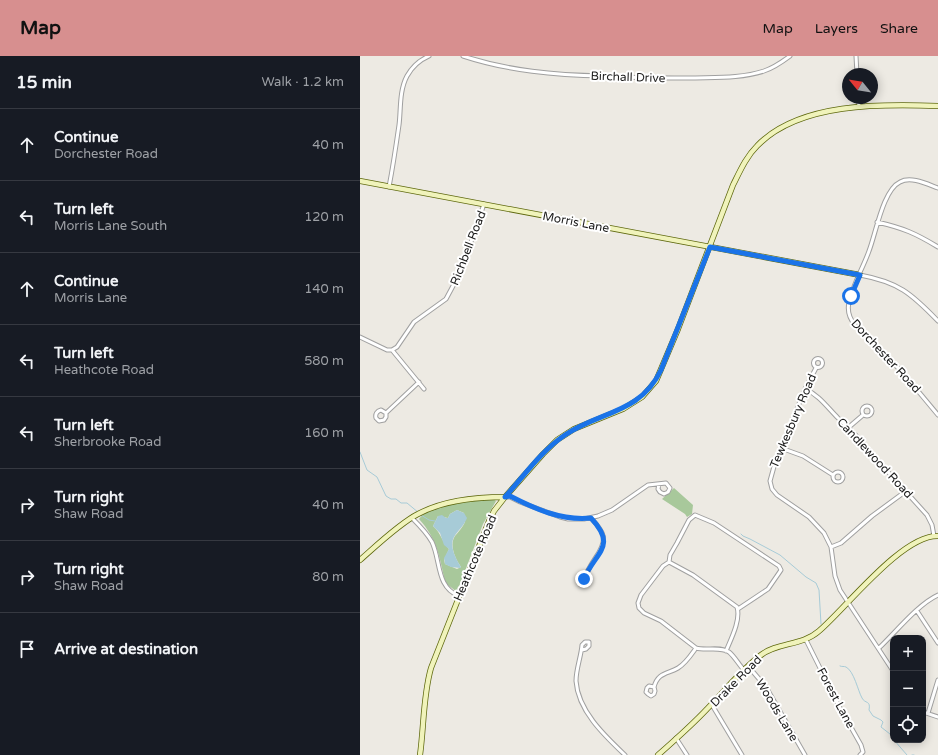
<!DOCTYPE html>
<html lang="en">
<head>
<meta charset="utf-8">
<style>
  :root { --surface:#171b24; --page:#20242c; --text:#f1f3f6; --muted:#9ea1a6; --line:#363941; --accent:#d78f8f }
  body { margin:0; font-family:"Varela Round",sans-serif; background:var(--page); color:var(--text) }
  .controls { position:absolute; right:12px; bottom:12px; display:grid; overflow:hidden; border-radius:8px; box-shadow:0 2px 10px #0003 }
  .controls button { width:36px; height:36px; display:grid; place-items:center; padding:0; border:0; border-bottom:1px solid var(--line); background:var(--surface); color:var(--text); font:20px sans-serif }
  .compass { position:absolute; left:482px; top:12px; width:36px; height:36px; border-radius:50%; background:var(--surface); box-shadow:0 2px 10px #0003; rotate:300deg }
  .stop { position:absolute; width:12px; height:12px; margin:-9px; border:3px solid #1a73e8; border-radius:50%; background:#fff }
  .stop.end { background:#1a73e8; border-color:#fff; box-shadow:0 1px 4px #0008 }
  .list { margin:0; padding:0; list-style:none }
  h2 { display:flex; justify-content:space-between; align-items:center; height:52px; margin:0; padding:0 16px; font-size:17px }
  h2 small { font-size:13px; font-weight:400; color:var(--muted) }
  .list li { display:grid; grid-template-columns:26px 1fr auto; gap:12px; align-items:center; box-sizing:border-box; height:72px; padding:0 16px; border-top:1px solid var(--line) }
  .list b { display:block; font-size:15px; white-space:nowrap }
  .list p { margin:0; font-size:13px; white-space:nowrap; color:var(--muted) }
  .list em { font-size:13px; font-style:normal; color:var(--muted) }
  .icon { flex:none; width:22px; height:22px; fill:none; stroke:currentColor; stroke-width:2; stroke-linecap:round; stroke-linejoin:round }
  .map { position:relative; flex:none; width:578px; height:699px; overflow:hidden }
  header { display:flex; align-items:center; gap:24px; box-sizing:border-box; height:56px; padding:0 20px; background:var(--accent); color:#111 }
  header strong { font-size:19px }
  nav { display:flex; gap:22px; margin-inline-start:auto; font-size:14px }
  main { display:flex }
  aside { flex:1; background:var(--surface) }
  .map>svg:first-child { display:block }
  .forest { fill:#a8c89b; fill-rule:evenodd }
  .water { fill:#a7cbd7 }
  .lines { fill:none; stroke-linecap:round; stroke-linejoin:round }
  .stream { stroke:#a7cbd7; stroke-width:1 }
  .street-casing { stroke:#a0a0a0; stroke-width:5 }
  .secondary-casing { stroke:#5e680e; stroke-width:6 }
  .street { stroke:#fff; stroke-width:3 }
  .secondary { stroke:#f0f3bb; stroke-width:4.5 }
  .route { stroke:#1a73e8; stroke-width:5 }
  .labels { text-anchor:middle; stroke-width:4; stroke-linejoin:round; paint-order:stroke }
  .street-label { font-size:12px; fill:#1c1c1c; stroke:#fff }
</style>
</head>
<body>
<header>
<strong>Map</strong>
<nav><a>Map</a><a>Layers</a><a>Share</a></nav>
</header>
<main>
<aside>
<h2>15 min<small>Walk · 1.2 km</small></h2>
<ul class="list">
<li><svg class="icon" aria-label="ahead" viewBox="0 0 24 24"><path d="M12 20V5M6 11l6-6 6 6"/></svg><div><b>Continue</b><p>Dorchester Road</p></div><em>40 m</em></li>
<li><svg class="icon" aria-label="left" viewBox="0 0 24 24"><path d="M17 20v-9H6M10 6l-5 5 5 5"/></svg><div><b>Turn left</b><p>Morris Lane South</p></div><em>120 m</em></li>
<li><svg class="icon" aria-label="ahead" viewBox="0 0 24 24"><path d="M12 20V5M6 11l6-6 6 6"/></svg><div><b>Continue</b><p>Morris Lane</p></div><em>140 m</em></li>
<li><svg class="icon" aria-label="left" viewBox="0 0 24 24"><path d="M17 20v-9H6M10 6l-5 5 5 5"/></svg><div><b>Turn left</b><p>Heathcote Road</p></div><em>580 m</em></li>
<li><svg class="icon" aria-label="left" viewBox="0 0 24 24"><path d="M17 20v-9H6M10 6l-5 5 5 5"/></svg><div><b>Turn left</b><p>Sherbrooke Road</p></div><em>160 m</em></li>
<li><svg class="icon" aria-label="right" viewBox="0 0 24 24"><path d="M7 20v-9h11M14 6l5 5-5 5"/></svg><div><b>Turn right</b><p>Shaw Road</p></div><em>40 m</em></li>
<li><svg class="icon" aria-label="right" viewBox="0 0 24 24"><path d="M7 20v-9h11M14 6l5 5-5 5"/></svg><div><b>Turn right</b><p>Shaw Road</p></div><em>80 m</em></li>
<li><svg class="icon" aria-label="arrive" viewBox="0 0 24 24"><path d="M6 21V4h12l-3 4 3 4H6"/></svg><div><b>Arrive at destination</b></div></li>
</ul>
</aside>
<div class="map">
<svg width="578" height="699" viewBox="0 0 578 699">
  <rect width="100%" height="100%" fill="#edeae3"/>
  <path class="forest" d="M314,432L333,449L332,458L327,461L325,458L302,443Z
    M133,443L136,445L123,468L97,536L88,529L85,525C79,499 77,483 59,463C70,448 115,445 133,443ZM97,454L104,457L105,466C103,471 99,475 95,480C89,489 95,502 101,511L97,513L85,508L84,504L89,493C82,486 81,477 73,470L78,460L88,462L90,458Z"/>
  <path class="water" d="M97,454L104,457L107,462C104,470 98,474 94,481C89,490 96,503 101,511L100,512L91,511L85,508L84,502L89,493L84,489L80,477L73,470L78,460L82,459L86,462H88L90,458Z"/>
  <g class="lines">
    <path class="stream" d="M0,396L7,414L17,421L26,440L31,443H36L41,447H47L59,457
      M61,459L69,464L75,465
      M381,478L383,480L390,483L420,499L446,521L456,527L459,534L461,568
      M480,610C482,611 484,610 486,611C494,615 498,635 502,642C505,648 511,644 509,654L513,660L521,664L523,666L521,671L530,678L533,682
      M534,684L547,699
      M552,699H554"/>
    <defs>
      <path id="street" d="M103,0C149,15 195,19 243,20C272,22 300,22 328,22C353,21 380,23 404,15C413,12 422,6 430,0
        M496,0L497,18
        M498,42L499,50
        M29,131C33,110 36,90 39,69C41,54 39,35 47,20C52,11 60,4 69,0
        M578,132C567,128 551,120 540,126C523,134 516,177 509,195C503,212 493,228 489,246C487,255 489,262 495,269L543,317L578,359
        M517,166C543,172 555,177 578,191
        M500,219C538,226 551,237 578,265
        M0,281L27,294H32L37,291L54,266L86,243L101,215L124,148
        M32,294L64,333
        M453.5 307a4.5 4.5 0 1 1 9 0a4.5 4.5 0 1 1-9 0Z
        M456,312L445,333L415,407L410,425L412,433L417,439L449,461L464,477L471,491L475,520L480,534L533,615
        M445,333C459,339 467,351 478,362C490,374 500,381 510,396L567,459L572,469L574,480
        M502 355a5 5 0 1 1 10 0a5 5 0 1 1-10 0Z
        M26,357L21,354C17,355 15,358 16,362L19,365L24,364L26,361V357L59,326
        M489,371L503,359
        M421,392L443,400L473,419
        M473 421a5 5 0 1 1 10 0a5 5 0 1 1-10 0Z
        M145,441H150L160,446L200,461L208,463H224L238,460L252,454L288,429L306,427L310,432L308,436L304,438L300,436L298,433L299,428
        M52,462C59,469 67,477 72,486C81,505 76,531 99,540
        M471,491L481,487L512,460L546,435
        M309,506L310,499L317,487L329,464L335,459L354,467L419,510L421,514L419,517L408,533L378,553
        M309,506L303,510L281,539L278,547L279,552L284,557L301,565L336,592C346,595 360,590 369,596C375,601 379,609 384,614
        M309,506L333,519L377,551C381,564 371,583 366,595
        M221,529C225,519 230,510 236,501C248,483 245,477 231,462
        M557,555L578,587
        M446,584L479,650L501,689L503,696L500,699
        M519,592C535,577 558,548 578,539
        M222,594L226,593L229,590V586H225L222,589C221,601 216,613 216,625C218,655 245,680 265,699
        M388,610L406,631L445,699
        M294,631L289,630L287,632L286,636L288,638L291,640L294,638L295,635L294,631C298,616 308,618 318,612C326,607 331,599 336,592
        M352,649L382,699
        M563,656L578,661
        M568,657L578,624
        M316,682L327,699"/>
      <path id="secondary" d="M0,125L500,219
        M0,504C16,490 40,467 58,458C84,444 116,441 145,441
        M60,699C64,670 63,640 71,612L129,465L134,455L145,441L183,398L197,384L214,373L263,353L282,341L296,325L318,273L373,129C380,115 386,101 397,90C439,46 522,48 578,50
        M298,699C315,684 332,669 347,653C365,635 380,615 401,599C418,586 442,590 459,575C487,551 542,479 578,480"/>
    </defs>
    <use href="#street" class="street-casing"/>
    <use href="#secondary" class="secondary-casing"/>
    <use href="#street" class="street"/>
    <use href="#secondary" class="secondary"/>
  </g>
  <g class="lines">
    <path class="route" d="M224,523C235,496 258,491 231,462C202,465 175,453 150,440L145,441C164,420 181,395 205,379C240,355 280,358 301,314L350,191L500,219L491,240"/>
  </g>
  <g class="labels">
    <g class="street-label">
      <text transform="translate(268 21) rotate(2)" y="4">Birchall Drive</text>
      <text transform="translate(216 166) rotate(11)" y="4">Morris Lane</text>
      <text transform="translate(108 192) rotate(-69)" y="4">Richbell Road</text>
      <text transform="translate(526 300) rotate(47)" y="4">Dorchester Road</text>
      <text transform="translate(433 365) rotate(-67)" y="4">Tewkesbury Road</text>
      <text transform="translate(515 402) rotate(47)" y="4">Candlewood Road</text>
      <text transform="translate(115 502) rotate(-67)" y="4">Heathcote Road</text>
      <text transform="translate(376 625) rotate(-45)" y="4">Drake Road</text>
      <text transform="translate(476 642) rotate(62)" y="4">Forest Lane</text>
      <text transform="translate(417 654) rotate(59)" y="4">Woods Lane</text>
    </g>
  </g>
</svg>
<div class="controls">
<button>+</button>
<button>−</button>
<button><svg class="icon" aria-label="locate" viewBox="0 0 24 24"><circle cx="12" cy="12" r="6"/><path d="M12 2v4M12 18v4M2 12h4M18 12h4"/></svg></button>
</div>
<svg class="compass" viewBox="-18 -18 36 36"><path d="M0-13l5 13h-10z" fill="#e53935"/><path d="M0 13l5-13h-10z" fill="#9ea1a6"/></svg>
<div class="stop" style="left:491px;top:240px"></div>
<div class="stop end" style="left:224px;top:523px"></div>
</div>
</main>
</body>
</html>
